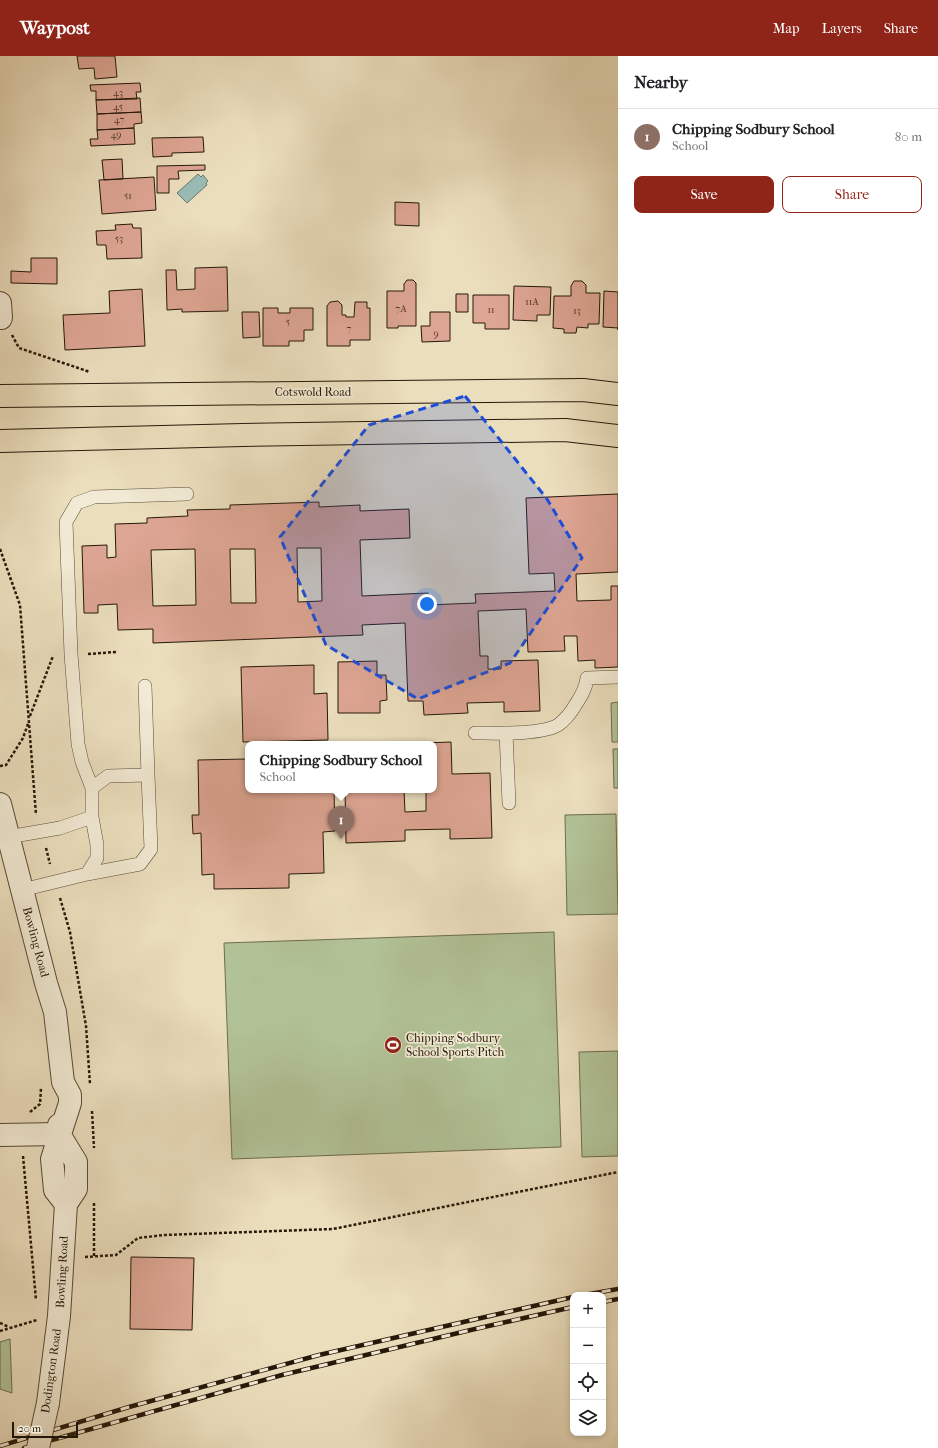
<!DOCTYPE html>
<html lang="en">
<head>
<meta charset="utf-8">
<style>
  :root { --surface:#fff; --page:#f6f6f6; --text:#202124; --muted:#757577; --line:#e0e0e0; --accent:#8f2418 }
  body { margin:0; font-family:"IM FELL French Canon",serif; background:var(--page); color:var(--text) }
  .controls { position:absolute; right:12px; bottom:12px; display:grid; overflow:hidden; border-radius:8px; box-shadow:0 2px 6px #0003 }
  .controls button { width:36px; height:36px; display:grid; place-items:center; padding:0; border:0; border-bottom:1px solid var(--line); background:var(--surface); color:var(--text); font:20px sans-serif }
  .scale { position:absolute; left:12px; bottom:10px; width:66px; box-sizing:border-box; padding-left:4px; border:2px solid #261809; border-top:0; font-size:11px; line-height:14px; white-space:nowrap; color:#261809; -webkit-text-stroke:3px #f2ead4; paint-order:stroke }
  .you { position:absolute; left:427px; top:548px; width:14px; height:14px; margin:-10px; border:3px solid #fff; border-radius:50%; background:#1a73e8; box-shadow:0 0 0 6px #1a73e833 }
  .badge { display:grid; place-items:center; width:26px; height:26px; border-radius:50%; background:var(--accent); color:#fff; font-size:13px; font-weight:700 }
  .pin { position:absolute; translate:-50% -33px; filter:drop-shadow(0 1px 2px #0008) }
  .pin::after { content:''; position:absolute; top:21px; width:14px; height:12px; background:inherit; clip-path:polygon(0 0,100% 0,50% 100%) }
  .popup { position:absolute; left:245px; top:685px; width:192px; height:52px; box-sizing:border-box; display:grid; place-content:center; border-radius:8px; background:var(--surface); filter:drop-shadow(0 1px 3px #0005); font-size:13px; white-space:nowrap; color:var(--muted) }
  .popup b { font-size:15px; color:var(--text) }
  .popup::after { content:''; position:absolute; left:50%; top:100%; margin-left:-8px; border:8px solid transparent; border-top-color:var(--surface) }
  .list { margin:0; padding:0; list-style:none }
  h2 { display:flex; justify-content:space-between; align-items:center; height:52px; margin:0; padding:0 16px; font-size:17px }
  h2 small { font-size:13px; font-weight:400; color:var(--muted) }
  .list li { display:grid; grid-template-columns:26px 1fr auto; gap:12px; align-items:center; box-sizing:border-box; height:56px; padding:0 16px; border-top:1px solid var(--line) }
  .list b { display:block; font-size:15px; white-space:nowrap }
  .list p { margin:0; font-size:13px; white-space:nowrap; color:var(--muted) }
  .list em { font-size:13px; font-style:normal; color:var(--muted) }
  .actions { display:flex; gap:8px; padding:12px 16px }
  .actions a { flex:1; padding:9px 0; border:1px solid var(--accent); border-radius:8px; text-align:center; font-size:14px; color:var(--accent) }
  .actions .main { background:var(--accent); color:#fff }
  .icon { flex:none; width:22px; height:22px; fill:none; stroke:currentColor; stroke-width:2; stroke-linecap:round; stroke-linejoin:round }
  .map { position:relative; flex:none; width:618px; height:1392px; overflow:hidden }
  header { display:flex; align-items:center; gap:24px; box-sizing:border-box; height:56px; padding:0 20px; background:var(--accent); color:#fff }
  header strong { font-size:19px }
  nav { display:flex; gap:22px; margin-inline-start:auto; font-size:14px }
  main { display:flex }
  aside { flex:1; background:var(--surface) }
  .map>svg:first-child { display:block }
  .green { fill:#b1c296; stroke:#6c6d50 }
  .water { fill:#99bcb5; stroke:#6b7a70 }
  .building { fill:#dda593; stroke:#261809; fill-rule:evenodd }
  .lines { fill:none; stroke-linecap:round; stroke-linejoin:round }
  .service-casing { stroke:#574a36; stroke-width:14 }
  .minor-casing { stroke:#574a36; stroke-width:24 }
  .tertiary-casing { stroke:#574a36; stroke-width:24 }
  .primary-casing { stroke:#261809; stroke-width:24 }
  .path { stroke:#261809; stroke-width:2.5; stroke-dasharray:3 2; stroke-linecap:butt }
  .service { stroke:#f2ead4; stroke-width:13 }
  .minor { stroke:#f2ead4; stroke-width:22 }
  .tertiary { stroke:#f2ead4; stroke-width:22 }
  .primary { stroke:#ebdebd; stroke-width:22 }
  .rail-casing { stroke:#261809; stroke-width:4.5 }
  .rail { stroke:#f2ead4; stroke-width:3; stroke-dasharray:9; stroke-linecap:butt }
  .tertiary-bridge-casing { stroke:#574a36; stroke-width:24; stroke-linecap:butt }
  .tertiary-bridge { stroke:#f2ead4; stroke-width:22 }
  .marked { fill:#1d4ed8; fill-opacity:0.2; stroke:#1d4ed8; stroke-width:3; stroke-dasharray:8 5; stroke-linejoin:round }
  .labels { text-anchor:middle; stroke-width:3.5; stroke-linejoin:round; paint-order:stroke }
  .number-label { font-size:10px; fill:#543b2c }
  .street-label { font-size:12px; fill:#261809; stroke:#f2ead4 }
  .poi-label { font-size:12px; fill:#261809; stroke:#f2ead4; text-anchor:start }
</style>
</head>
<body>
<header>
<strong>Waypost</strong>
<nav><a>Map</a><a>Layers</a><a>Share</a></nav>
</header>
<main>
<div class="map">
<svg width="618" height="1392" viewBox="0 0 618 1392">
  <rect width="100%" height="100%" fill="#ebdebd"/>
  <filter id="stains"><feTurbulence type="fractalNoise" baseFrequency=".005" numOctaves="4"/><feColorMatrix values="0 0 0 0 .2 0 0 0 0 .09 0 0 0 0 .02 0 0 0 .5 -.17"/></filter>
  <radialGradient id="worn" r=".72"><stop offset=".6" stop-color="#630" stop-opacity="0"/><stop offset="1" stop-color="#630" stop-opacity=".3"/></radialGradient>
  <path class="green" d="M618,646V686H612L611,647Z
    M613,693H618V732H614Z
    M616,758L618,858L567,859L565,759Z
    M554,876L561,1091L232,1103L224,887Z
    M618,995V1100L582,1101L579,996Z
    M10,1283L12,1337L0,1333V1286Z"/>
  <path class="water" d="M198,118L201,121L203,119L208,125L206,127L207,129L187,147L177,137Z"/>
  <path class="building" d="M77,0H115L117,21L95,23L94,12L79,13Z
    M140,27L141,36H136L137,43L96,44V35H91L90,29Z
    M140,42L141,56L97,58L96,44Z
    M141,56L142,67L134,68V72L97,74V58Z
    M134,72L135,88L91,90L90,83H98L97,74Z
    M203,81L204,96L172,97V100L153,101L152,82Z
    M122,103L123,123L104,124L102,104Z
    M205,109V114L178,115L179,123H169V137H157V110Z
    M154,121L156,154L102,158L99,124Z
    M395,146L419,147V170L395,169Z
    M132,168L133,172H141L142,202L107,203L106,189H97L96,175L116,174L115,169Z
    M31,202H57V228L11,227V215L31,216Z
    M227,211L228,255L182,256V253L167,254L166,214H176L177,234L195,233V212Z
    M407,224H413L416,227V270H398V272H387V235H404V228Z
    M574,225H582L586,229V237H600L599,268H588V272L577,271L576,277H564V273L553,272L554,240H571V230Z
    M514,230L551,231L550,259H537V265L513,264Z
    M142,233L145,290L65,294L63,259L110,257L109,235Z
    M604,235L618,236V274V272L603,271Z
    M456,238H468V256H456Z
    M473,239H509V273H485V267H473Z
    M338,245L342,249V259H346V261H354L355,246H367V252H370V284H350V290H327V250L330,246Z
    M263,252H278V257H290V252H313V274H304V285H289V290H263Z
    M242,256H259L260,281L243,282Z
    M430,256H450V285L422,286L421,270H430Z
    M618,438V516L576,518L577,545L611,544V530H618V611L595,612V604L578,605L577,580H564L565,595L528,596L526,553L478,555L480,600H488V613H501V605L538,604L540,655L504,656V646L467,647L468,657L424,659L423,645H408L405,567L362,569L363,579L153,587V573L118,574L117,548L98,549V557H84L82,490L107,489V502L116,501L115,468L147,467V462L188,460L187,454L230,453V449L319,446V451L360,449V455L409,453L410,482L360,484L362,540L428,537V549L476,547L475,538L555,535L554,517L529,518L526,442ZM297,492H321L322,545L298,546ZM195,493L196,549L153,550L151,494ZM230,493H255L256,547H231Z
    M377,605V619H386L387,644L380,645V657H338V606Z
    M314,609V638L327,637L328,684L243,686L241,611Z
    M451,686L452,718L490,717L492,782L450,783V773L405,774V785L346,787L345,734H404L405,756L426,755V734H434V688L424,687Z
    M248,703V734H334L335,775L323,776L324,817L289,818V832L214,833V818L202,819L201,777L193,778L192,759H199L198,704Z
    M131,1201L194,1202L192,1274L130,1273Z"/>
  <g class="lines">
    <defs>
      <path id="service" d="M145,630L148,719
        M475,677C495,677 541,679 558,669C565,664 572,655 576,648C582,639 586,632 587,622L618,621
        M506,677L509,747
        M8,781L60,772L92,761
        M87,818L97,802V789L92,761V732L82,706L78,688L71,598L66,466L77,447L94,441L187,438
        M22,834L87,818L140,808L151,793L148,719L108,720L92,732"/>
      <path id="minor" d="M0,247L1,262
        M0,1079L59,1078"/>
      <path id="tertiary" d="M0,748L46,927L55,956L63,1026L70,1039V1047L52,1103L55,1134L66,1148
        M48,1347L59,1260L66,1148L76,1133V1106L59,1078V1069"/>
      <path id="primary" d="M0,340L583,334L618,338
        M0,385L243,379L565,374L618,380"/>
    </defs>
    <use href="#service" class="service-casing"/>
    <use href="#minor" class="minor-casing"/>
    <use href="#tertiary" class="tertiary-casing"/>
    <use href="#primary" class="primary-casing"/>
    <path class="path" d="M12,279L19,292L90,316
      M0,493L20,549L36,759
      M88,598L116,596
      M30,660L53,600
      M0,710L6,709L23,682L29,665
      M46,792L50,808
      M60,842L70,876L86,970L90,1028
      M92,1055L94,1092
      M30,1056L40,1048L41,1032
      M23,1100L36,1244
      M94,1147V1201
      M85,1201L116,1199L138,1182L164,1179L333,1173L618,1116
      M0,1267L9,1271
      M0,1275L37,1264"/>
    <use href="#service" class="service"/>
    <use href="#minor" class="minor"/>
    <use href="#tertiary" class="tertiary"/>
    <use href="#primary" class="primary"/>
    <defs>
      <path id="rail" d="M584,1239L618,1233
        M603,1246L618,1243
        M0,1390L129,1351L319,1299L573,1241
        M24,1392L282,1319L475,1273L573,1251"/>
    </defs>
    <use href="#rail" class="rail-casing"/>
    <use href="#rail" class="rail"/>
    <defs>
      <path id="tertiary-bridge" d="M38,1392L48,1347"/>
    </defs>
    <use href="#tertiary-bridge" class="tertiary-bridge-casing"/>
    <use href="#tertiary-bridge" class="tertiary-bridge"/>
  </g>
  <path class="marked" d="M465,340L547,443L582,502L510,607L418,643L326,589L280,481L369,369Z"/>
  <defs>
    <symbol id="stadium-disc" viewBox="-11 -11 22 22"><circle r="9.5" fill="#8f2418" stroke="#f2ead4"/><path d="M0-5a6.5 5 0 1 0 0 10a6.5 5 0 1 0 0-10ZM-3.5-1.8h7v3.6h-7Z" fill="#fff"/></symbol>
  </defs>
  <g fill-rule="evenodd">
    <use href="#stadium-disc" x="383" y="979" width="20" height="20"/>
  </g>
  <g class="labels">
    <g class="number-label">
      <text x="118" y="40">43</text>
      <text x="118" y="54">45</text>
      <text x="119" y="67">47</text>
      <text x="116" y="82">49</text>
      <text x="128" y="143">51</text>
      <text x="119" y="186">53</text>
      <text x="532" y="249">11A</text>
      <text x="401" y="256">7A</text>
      <text x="491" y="257">11</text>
      <text x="577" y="258">13</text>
      <text x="288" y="269">5</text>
      <text x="349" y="276">7</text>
      <text x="436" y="281">9</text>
    </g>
    <g class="street-label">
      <text x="313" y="340">Cotswold Road</text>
      <text transform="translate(36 886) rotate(75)" y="4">Bowling Road</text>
      <text transform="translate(62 1216) rotate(-87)" y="4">Bowling Road</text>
      <text transform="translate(51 1315) rotate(-82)" y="4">Dodington Road</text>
    </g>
    <g class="poi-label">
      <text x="406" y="986">Chipping Sodbury<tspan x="406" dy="14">School Sports Pitch</tspan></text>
    </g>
  </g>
  <rect width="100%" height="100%" filter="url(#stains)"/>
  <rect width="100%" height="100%" fill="url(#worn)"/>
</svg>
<div class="controls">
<button>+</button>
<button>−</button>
<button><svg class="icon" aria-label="locate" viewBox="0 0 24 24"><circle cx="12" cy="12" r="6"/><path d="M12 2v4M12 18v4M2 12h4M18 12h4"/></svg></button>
<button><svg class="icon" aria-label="layers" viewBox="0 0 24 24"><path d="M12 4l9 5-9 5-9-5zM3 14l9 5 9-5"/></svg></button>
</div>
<div class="scale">20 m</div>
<div class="you"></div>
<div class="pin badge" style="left:341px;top:783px;background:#8d6e63">1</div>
<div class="popup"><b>Chipping Sodbury School</b>School</div>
</div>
<aside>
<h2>Nearby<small></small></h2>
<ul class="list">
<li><span class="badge" style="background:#8d6e63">1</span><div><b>Chipping Sodbury School</b><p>School</p></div><em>80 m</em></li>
</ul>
<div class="actions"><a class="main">Save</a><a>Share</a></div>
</aside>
</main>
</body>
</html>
